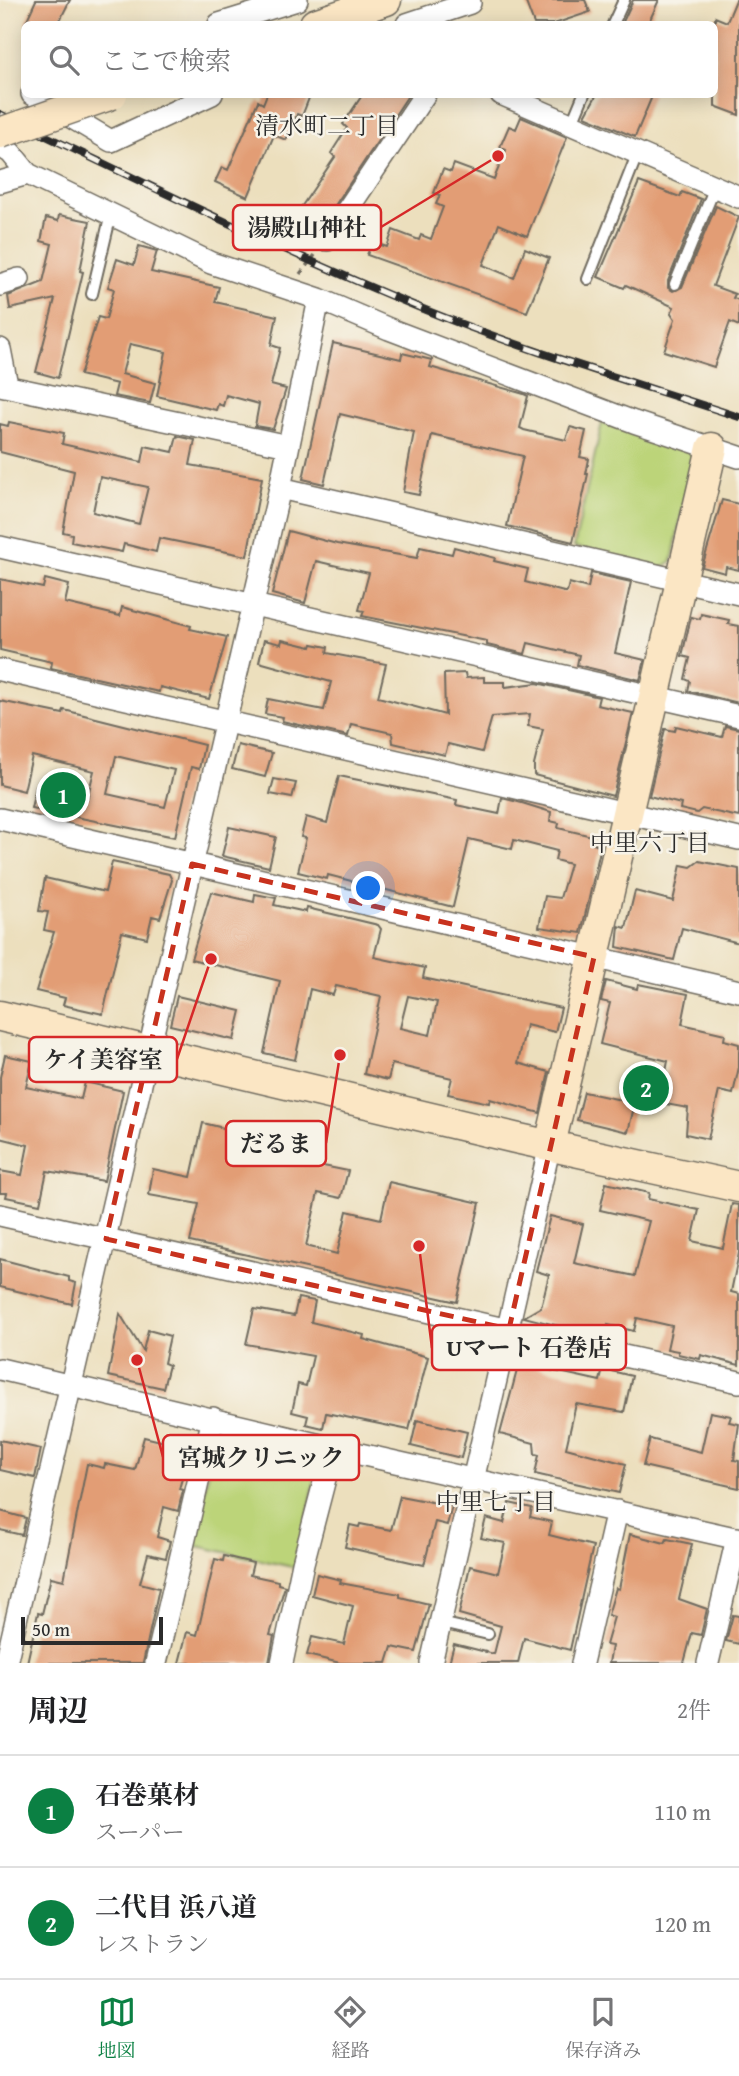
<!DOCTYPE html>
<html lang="ja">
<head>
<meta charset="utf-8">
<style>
  :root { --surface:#fff; --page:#f2f2f2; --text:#202124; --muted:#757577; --line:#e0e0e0; --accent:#0b8043 }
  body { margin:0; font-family:"Gentium Book Plus","Noto Serif JP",serif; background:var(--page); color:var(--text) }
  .scale { position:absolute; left:21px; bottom:18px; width:142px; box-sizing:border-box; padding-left:7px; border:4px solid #2b2b2b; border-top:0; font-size:19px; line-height:24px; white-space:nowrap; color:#2b2b2b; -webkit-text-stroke:5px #f7f3e8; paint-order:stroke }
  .you { position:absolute; left:369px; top:889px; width:24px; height:24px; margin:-18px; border:5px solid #fff; border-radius:50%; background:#1a73e8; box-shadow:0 0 0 10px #1a73e833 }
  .badge { display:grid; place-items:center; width:46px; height:46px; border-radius:50%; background:var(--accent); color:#fff; font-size:23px; font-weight:700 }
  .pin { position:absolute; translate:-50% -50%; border:4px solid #fff; box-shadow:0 2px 7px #0006 }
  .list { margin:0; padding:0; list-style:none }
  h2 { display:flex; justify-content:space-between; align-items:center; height:91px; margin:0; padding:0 28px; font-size:30px }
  h2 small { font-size:23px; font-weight:400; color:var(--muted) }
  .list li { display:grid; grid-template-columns:46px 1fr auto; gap:21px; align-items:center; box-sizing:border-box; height:112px; padding:0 28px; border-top:2px solid var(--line) }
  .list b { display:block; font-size:26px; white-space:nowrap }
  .list p { margin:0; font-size:23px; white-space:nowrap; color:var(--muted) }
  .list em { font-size:23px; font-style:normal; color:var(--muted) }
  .icon { flex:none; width:38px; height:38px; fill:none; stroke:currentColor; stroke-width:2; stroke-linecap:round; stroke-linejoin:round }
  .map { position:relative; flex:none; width:739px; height:1663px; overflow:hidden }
  .search { position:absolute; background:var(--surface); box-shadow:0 4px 18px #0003; left:21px; right:21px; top:21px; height:77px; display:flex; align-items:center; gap:18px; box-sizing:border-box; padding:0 24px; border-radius:10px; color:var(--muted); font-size:26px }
  .sheet { height:315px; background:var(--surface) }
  nav { display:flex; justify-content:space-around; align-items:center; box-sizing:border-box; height:98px; border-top:2px solid var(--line); background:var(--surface); font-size:19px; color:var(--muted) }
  nav a { display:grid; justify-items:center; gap:4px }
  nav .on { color:var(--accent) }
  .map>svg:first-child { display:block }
  .green { fill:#bcd479; stroke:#748052; stroke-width:2 }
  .building { fill:#e29d75; fill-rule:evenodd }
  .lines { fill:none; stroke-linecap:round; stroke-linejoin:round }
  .lane-casing { stroke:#6f6a5e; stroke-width:14 }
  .street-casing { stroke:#6f6a5e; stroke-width:24 }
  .secondary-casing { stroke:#6f6a5e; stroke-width:33 }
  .path { stroke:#6f6a5e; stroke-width:3.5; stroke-dasharray:5 5; stroke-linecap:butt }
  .lane { stroke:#fff; stroke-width:10 }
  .street { stroke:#fff; stroke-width:21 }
  .secondary { stroke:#fbe6c4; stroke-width:30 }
  .rail-casing { stroke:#2b2b2b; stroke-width:8 }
  .rail { stroke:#f7f3e8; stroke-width:5; stroke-dasharray:16; stroke-linecap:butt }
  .secondary-bridge-casing { stroke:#6f6a5e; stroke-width:33; stroke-linecap:butt }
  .secondary-bridge { stroke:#fbe6c4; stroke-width:30 }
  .marked { fill:none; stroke:#c8321e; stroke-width:5; stroke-dasharray:14 9; stroke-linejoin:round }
  .labels { text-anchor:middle; stroke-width:5; stroke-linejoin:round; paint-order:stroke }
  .neighbourhood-label { font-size:24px; fill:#2b2b2b; stroke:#f7f3e8 }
  .leader { fill:none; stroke:#d62828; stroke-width:2.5 }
  .callout-dot { fill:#d62828; stroke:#f7f3e8; stroke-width:2.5 }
  .callout { fill:#f7f3e8; stroke:#d62828; stroke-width:2.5 }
  .callout-label { font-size:24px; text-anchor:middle; font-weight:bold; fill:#2b2b2b }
</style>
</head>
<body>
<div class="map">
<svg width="739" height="1663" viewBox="0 0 739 1663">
  <rect width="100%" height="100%" fill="#f7f3e8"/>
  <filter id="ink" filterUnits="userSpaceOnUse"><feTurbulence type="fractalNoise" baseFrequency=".0143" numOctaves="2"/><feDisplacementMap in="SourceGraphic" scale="14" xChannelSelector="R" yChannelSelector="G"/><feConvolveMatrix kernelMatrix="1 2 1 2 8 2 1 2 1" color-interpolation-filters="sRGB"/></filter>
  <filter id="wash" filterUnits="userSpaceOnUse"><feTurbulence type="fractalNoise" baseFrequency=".00686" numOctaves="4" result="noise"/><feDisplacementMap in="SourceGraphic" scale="28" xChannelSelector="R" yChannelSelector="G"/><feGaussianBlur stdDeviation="1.57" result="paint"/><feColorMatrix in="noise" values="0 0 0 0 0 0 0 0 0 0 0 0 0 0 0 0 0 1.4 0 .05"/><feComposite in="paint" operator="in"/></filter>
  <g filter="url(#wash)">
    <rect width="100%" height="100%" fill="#ecdfbd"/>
    <path class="green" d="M602,423L690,447L693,458L672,561L661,568L574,547Z
      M225,1434L316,1455L318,1464L297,1568L193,1545L216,1438Z"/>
    <g id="blocks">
      <path class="building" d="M36,0H70L58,24H25Z
        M525,0H585L590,12L554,24H534Z
        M633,0H659L648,24H622Z
        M736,0H739V115L715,106V17L727,22Z
        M267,94H301L309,98L302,116L297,114L286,140L274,135L248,197L215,182L222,167L228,170L258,101L263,104Z
        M363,94H409L318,231L293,219L335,157L331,153L347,128L343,124Z
        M597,94H653L635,137L585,116Z
        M521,117L567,137L527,236L499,224L483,265L514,278L525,248L549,258L527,312L367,255L372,242L387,247L393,230L419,240L421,235L431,239L443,207L436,204L440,195L434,193L443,169L451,172L454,164L494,179L506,150L500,147L509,126L516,129Z
        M639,182L680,197L682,192L701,199L668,281V288L673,291L682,287L716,206L739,217L713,286L735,294L733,298L739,300V326L730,322L714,367L664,351L675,319L671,313L674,307L626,285L624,288L598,277Z
        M59,215L90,221L80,271L83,272L58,378L36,372L55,299L10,309L8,296L43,282L52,244L41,241L46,218L58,221Z
        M139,246L157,251L151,272L219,287L215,302L277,316L271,345L280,348L271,385L286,389L273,429L255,426L259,404L226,395L223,406L218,404L216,410L157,396L166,352L130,344L122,374L155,383L150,403L114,396L117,384L80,375L98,317L106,319L114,289L108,287L117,259L134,265Z
        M333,343L401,359L402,353L432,360L430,367L524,394L528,396L520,428L524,430L566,440L570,427L586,431L580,457L589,459L586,474H588L573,542L507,526L523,456L432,435L419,495L403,492L414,432L340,414L324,484L303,479Z
        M9,422L64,433L62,444L142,462L145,446L173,452L177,436L195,440L190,465L262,478L247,556L159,538L156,552L124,544L122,552L71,542L72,534L63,532L74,471L0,452V424L8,426ZM100,477L148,487L139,524L93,512Z
        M722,500L739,504V570L726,567L725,573L702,567Z
        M288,531L337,544L417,558L420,547L452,554L454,547L495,558L494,561L528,569L525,582L564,592H567L569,583L588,588L591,573L631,582L615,653L645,660L640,680L577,665L579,655L528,643L525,654L487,645V641L362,616L364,611L359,610L369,573L333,565L316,561L305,603L272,594Z
        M0,579L43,588L45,579L69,585L65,603L120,616L122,607L191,626L190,629L227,637L209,699L160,687L159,692L51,668L52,662L0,650Z
        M701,614L729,620L728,624L739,626V703L688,691L690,681L685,679L690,658L682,656L691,617L700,619Z
        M264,640L281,644L282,640L311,647L312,644L328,647L327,653L386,664L378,697L445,715L444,674L465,673L466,678L484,677V682H505V687L537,683L599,697L597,705L633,713L613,796L534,775V765L543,729L528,726L530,714L492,717L482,752L448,744L445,755L393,743L392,733L351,724L348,736L282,721L283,717L265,714L268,699L324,710L331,682L259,662Z
        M0,701L63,714L64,710L204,745L199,769L191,767L175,837L31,808L36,787L87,799L94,771L32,756L24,791L0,785ZM116,756L174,770L165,807L107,794Z
        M676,726L722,737L725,726L739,729V817L702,809L697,813L680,809L681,804L649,796L665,729L675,731Z
        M238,745L272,753L265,777L232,769Z
        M339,776L457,800L456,805L499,814L502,798L522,803L551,812L550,821L559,823L558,828L592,836L591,842L601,846L581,933L539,927L545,896L560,898L570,864L555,860L557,851L514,840L512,849L469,839L453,907L328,875L327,879L298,872L306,838L301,837L306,817L327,823Z
        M274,779L296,783L292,798L270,794Z
        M229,827L276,837L269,867L222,856Z
        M699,861L739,869V943L682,928L674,960L617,947L619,926L626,928L635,891L673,901L681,865L691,867Z
        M112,862L169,874L172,880L160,918L152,916L147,938L122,932L103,1014L63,1005L65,998L36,991L54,932L44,930L48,912L39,911L45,878L105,892Z
        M211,892L254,902L255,894L276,898L274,905L306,912L307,908L378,925L381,929L374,957L425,968L423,978L561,1008L555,1032L526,1025L518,1063L549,1072L540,1113L490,1099L489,1103L448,1094L452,1078L392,1064L388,1080L364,1074L381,996L336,986L333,995L310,989L295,1060L264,1053L280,981L191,959ZM408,996L437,1002L430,1035L400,1028Z
        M606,981L637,989L638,984L688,994L682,1024L725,1034L724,1040L739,1044V1067L733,1094L719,1091L708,1139L686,1134L688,1108L660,1103L668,1061L600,1044L610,1003L601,1001Z
        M177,996L241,1011L234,1040L170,1025Z
        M5,1055L32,1061L26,1087L81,1099L85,1082L123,1091L104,1181L47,1171L40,1204L6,1197L7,1193H0V1171L22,1175L28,1145L0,1138V1077Z
        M584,1092L635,1103L628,1132L577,1120Z
        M203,1123L240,1132L235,1153L273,1161L274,1156L348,1171L341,1198L318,1193L306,1246L337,1254L347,1211L381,1219L389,1182L480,1203L457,1302L190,1242L199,1204L149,1195L153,1169L191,1177Z
        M606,1183L649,1193L648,1199L699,1210L692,1241L723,1248L732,1204L739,1205V1253L731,1292L739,1294V1365L701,1355L700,1359L678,1354V1351L667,1349L672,1326L637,1318L634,1331L608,1325L605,1338L524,1317L541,1307L549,1275L536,1271L550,1216L583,1224L574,1263L635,1276L649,1221L600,1210Z
        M0,1259L69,1277V1281L76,1283L72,1304L0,1287Z
        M298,1298L315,1301L311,1322L364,1335L363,1339L428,1357L409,1430L326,1413L323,1428L306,1424L308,1416L292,1412L298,1384L306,1386L313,1356L246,1344L254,1309L294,1316Z
        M120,1314L143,1351L148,1330L170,1336L164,1363L169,1365L163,1388L108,1376Z
        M519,1363L600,1381L603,1369L632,1376L624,1412L576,1404L566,1448L626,1464L619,1493L535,1474L539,1455L535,1454L534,1443L500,1434Z
        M710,1412L731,1416L729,1422L739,1424L734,1460L739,1461V1488L643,1466L650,1439L701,1452Z
        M417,1420L467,1432L461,1458L411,1446Z
        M167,1435L192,1443L179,1489L183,1490L178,1511L164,1507L157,1537L170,1541L166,1558L148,1554L140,1583L159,1588L143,1663H27L38,1613L42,1614L51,1577L64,1580L87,1464L104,1468L105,1464L135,1470L144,1437L165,1442Z
        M0,1440L41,1449L35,1478L0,1470Z
        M400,1496L452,1506L447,1525L435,1522L424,1565L345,1547L350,1525L359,1527L360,1524L391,1530Z
        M509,1503L532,1508L530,1517L552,1522L549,1535L593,1546L570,1650L524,1638L518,1663H449L454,1644L494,1654L501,1626L459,1614L470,1566L498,1573L505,1543L481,1538L486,1518L504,1523Z
        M0,1511L26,1518L22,1535L0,1530Z
        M630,1534L665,1543L667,1539L692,1544L679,1599L707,1609L701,1635L692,1633L684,1663H609L612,1646L606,1645L614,1617L608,1615L616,1588L619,1589Z
        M224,1556L253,1563L250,1575L278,1581V1584L285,1586L270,1635L274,1636L269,1663H179L187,1632L197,1635L215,1559L223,1561Z
        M317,1574L341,1580L340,1583L400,1594V1597L429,1604L416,1652L392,1647L387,1663H340L307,1655L312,1637L344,1644L353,1606L312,1595Z
        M733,1615L739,1616V1644L726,1641Z"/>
    </g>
  </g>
  <g filter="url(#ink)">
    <use href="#blocks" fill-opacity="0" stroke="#6f6a5e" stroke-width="2"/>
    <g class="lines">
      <defs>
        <path id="lane" d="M613,24L624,0
          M572,123L584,94
          M588,279L637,155
          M675,284L715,187
          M92,294L111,214
          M441,1623L488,1634"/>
        <path id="street" d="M219,24L297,0
          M407,24L470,3
          M32,94L111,141L212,94
          M501,94L739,197
          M0,146L11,153L28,174
          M0,182L28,174L211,263L319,299L389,329L634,422L739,457
          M327,240L425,94
          M0,285L19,279
          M0,349L7,385
          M0,385L288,446
          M280,488L739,594
          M0,547L739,716
          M0,670L739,839
          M0,819L739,991
          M0,1215L739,1382
          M0,1369L333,1448L739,1539
          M6,1663L280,488L319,299
          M156,1663L213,1418
          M282,1663L303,1563L333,1448
          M431,1663L550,1145
          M582,1663L617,1511
          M708,1663L737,1538"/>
        <path id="secondary" d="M315,24L386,0
          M0,1016L515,1138L739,1187
          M550,1145L712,448"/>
      </defs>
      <use href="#lane" class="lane-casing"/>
      <use href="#street" class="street-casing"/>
      <use href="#secondary" class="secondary-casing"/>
      <path class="path" d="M300,274L315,255"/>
      <use href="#lane" class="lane"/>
      <use href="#street" class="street"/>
      <use href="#secondary" class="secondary"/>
      <defs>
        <path id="rail" d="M0,114C139,180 276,249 418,307C523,350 632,382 739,417"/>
      </defs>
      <use href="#rail" class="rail-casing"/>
      <use href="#rail" class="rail"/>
      <defs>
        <path id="secondary-bridge" d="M0,133L112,94"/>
      </defs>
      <use href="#secondary-bridge" class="secondary-bridge-casing"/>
      <use href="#secondary-bridge" class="secondary-bridge"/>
    </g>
  </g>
  <path class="marked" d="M192,864L594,957L509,1329L106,1239Z"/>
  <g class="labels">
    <g class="neighbourhood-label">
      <text x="327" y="134">清水町二丁目</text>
      <text x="650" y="851">中里六丁目</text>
      <text x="496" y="1510">中里七丁目</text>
    </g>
  </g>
  <path class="leader" d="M498 156L381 227M211 959L177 1059M340 1055L326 1143M419 1246L432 1348M137 1360L163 1457"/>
  <g class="callout-dot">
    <circle cx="498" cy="156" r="7"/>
    <circle cx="211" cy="959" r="7"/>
    <circle cx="340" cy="1055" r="7"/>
    <circle cx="419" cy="1246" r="7"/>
    <circle cx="137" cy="1360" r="7"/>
  </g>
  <g class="callout">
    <rect x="233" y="205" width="148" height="45" rx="7"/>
    <rect x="29" y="1037" width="148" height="45" rx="7"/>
    <rect x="226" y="1121" width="100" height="45" rx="7"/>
    <rect x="432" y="1325" width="194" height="45" rx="7"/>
    <rect x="163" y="1435" width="196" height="45" rx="7"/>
  </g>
  <g class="callout-label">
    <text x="307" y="236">湯殿山神社</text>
    <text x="103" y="1068">ケイ美容室</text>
    <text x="276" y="1152">だるま</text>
    <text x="529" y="1356">Uマート 石巻店</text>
    <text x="261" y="1466">宮城クリニック</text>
  </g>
</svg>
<div class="scale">50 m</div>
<div class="you"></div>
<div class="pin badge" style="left:63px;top:795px">1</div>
<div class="pin badge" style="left:646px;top:1088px">2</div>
<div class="search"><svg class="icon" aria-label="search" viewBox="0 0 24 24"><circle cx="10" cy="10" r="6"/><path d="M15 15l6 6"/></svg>ここで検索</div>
</div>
<section class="sheet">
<h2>周辺<small>2件</small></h2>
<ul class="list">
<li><span class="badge">1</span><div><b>石巻菓材</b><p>スーパー</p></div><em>110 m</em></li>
<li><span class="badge">2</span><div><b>二代目 浜八道</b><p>レストラン</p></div><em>120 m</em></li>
</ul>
</section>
<nav>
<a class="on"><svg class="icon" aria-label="map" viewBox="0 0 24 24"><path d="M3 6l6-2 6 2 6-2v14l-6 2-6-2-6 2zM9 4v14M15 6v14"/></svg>地図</a>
<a><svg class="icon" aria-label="directions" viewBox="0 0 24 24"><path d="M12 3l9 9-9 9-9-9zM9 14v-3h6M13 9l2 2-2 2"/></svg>経路</a>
<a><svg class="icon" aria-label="saved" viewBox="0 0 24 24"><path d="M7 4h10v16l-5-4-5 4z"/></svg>保存済み</a>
</nav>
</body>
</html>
